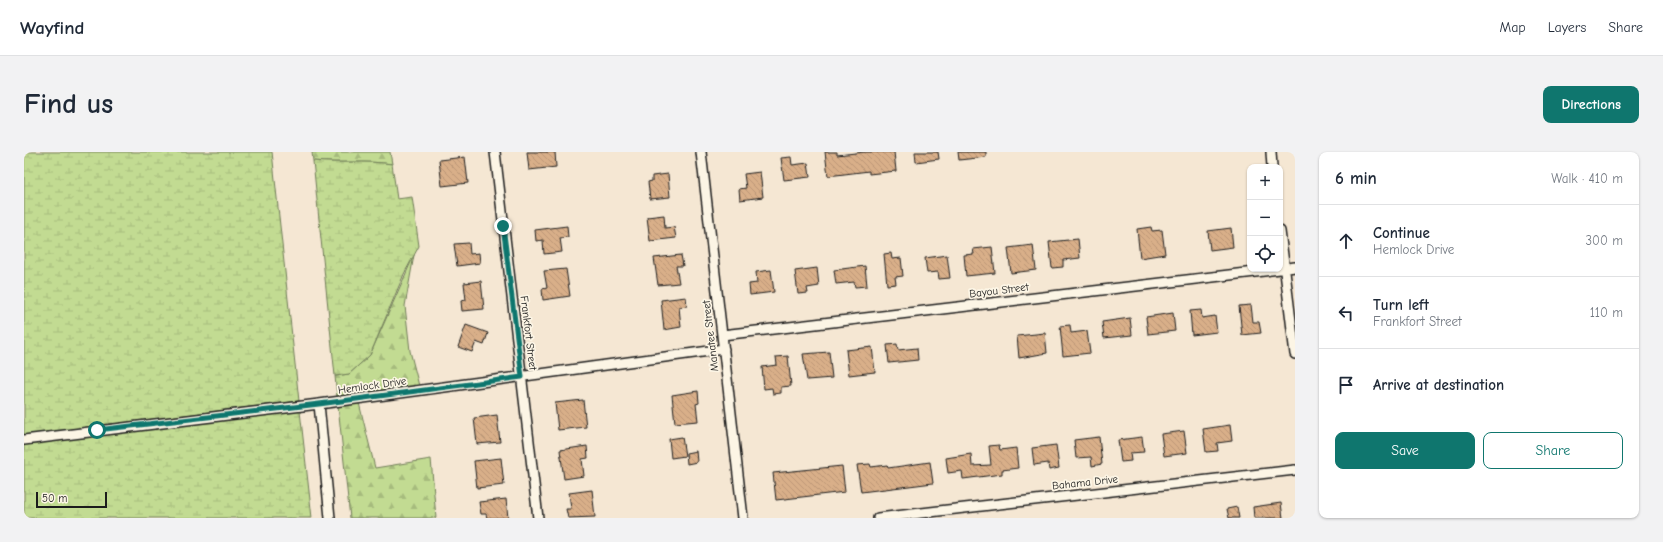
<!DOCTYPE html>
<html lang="en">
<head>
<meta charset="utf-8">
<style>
  :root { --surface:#fff; --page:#f2f2f3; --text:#1f2937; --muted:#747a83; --line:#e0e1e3; --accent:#0f766e }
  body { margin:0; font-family:"Comic Neue",sans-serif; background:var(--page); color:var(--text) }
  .controls { position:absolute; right:12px; top:12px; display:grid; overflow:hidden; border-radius:8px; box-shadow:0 1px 3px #0004 }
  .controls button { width:36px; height:36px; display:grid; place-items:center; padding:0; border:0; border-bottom:1px solid var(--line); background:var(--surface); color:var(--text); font:20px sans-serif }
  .scale { position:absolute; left:12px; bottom:10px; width:71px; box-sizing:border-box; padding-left:4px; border:2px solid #1c1c1c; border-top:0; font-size:11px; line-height:14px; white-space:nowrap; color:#1c1c1c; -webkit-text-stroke:3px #fcf5e5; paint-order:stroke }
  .stop { position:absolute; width:12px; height:12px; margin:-9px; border:3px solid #0f766e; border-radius:50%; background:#fff }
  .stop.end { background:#0f766e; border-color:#fff; box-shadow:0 1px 4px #0008 }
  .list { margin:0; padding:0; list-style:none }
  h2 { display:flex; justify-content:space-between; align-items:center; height:52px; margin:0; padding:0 16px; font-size:17px }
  h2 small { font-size:13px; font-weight:400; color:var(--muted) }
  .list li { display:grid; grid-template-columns:26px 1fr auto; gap:12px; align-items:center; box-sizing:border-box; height:72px; padding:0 16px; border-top:1px solid var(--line) }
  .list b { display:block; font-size:15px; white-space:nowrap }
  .list p { margin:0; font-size:13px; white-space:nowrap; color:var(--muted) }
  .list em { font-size:13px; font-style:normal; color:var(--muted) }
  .actions { display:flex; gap:8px; padding:12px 16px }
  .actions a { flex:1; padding:9px 0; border:1px solid var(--accent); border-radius:8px; text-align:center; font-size:14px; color:var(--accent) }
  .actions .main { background:var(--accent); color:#fff }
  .icon { flex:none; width:22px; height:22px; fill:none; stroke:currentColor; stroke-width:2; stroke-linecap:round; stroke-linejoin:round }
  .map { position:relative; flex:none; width:1271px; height:366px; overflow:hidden; border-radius:8px }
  header { display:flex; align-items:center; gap:24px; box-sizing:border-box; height:56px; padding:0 20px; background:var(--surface); border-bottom:1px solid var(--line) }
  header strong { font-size:19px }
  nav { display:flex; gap:22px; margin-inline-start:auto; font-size:14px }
  .intro { display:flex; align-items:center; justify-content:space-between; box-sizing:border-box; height:96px; padding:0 24px }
  h1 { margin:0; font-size:28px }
  .button { padding:10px 18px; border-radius:8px; background:var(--accent); color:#fff; font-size:14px; font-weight:700 }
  main { display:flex; gap:24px; padding:0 24px }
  aside { flex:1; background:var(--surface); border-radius:8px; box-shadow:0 1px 3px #0004 }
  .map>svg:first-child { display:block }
  .forest { fill:url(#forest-firs); stroke:#6f7c57 }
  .wetland { fill:url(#wetland-marsh); stroke:#6f7c57 }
  .building { fill:url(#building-back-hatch); stroke:#1c1c1c }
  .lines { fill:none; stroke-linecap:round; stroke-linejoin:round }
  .street-casing { stroke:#1c1c1c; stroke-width:12 }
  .street { stroke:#fcf5e5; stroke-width:9 }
  .route { stroke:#0f766e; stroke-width:5 }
  .labels { text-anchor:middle; stroke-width:3.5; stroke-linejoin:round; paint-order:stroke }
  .street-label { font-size:11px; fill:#1c1c1c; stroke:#fcf5e5 }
</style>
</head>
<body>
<header>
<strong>Wayfind</strong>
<nav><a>Map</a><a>Layers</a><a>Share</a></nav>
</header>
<div class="intro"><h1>Find us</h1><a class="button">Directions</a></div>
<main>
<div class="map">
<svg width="1271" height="366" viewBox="0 0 1271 366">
  <defs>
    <pattern id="forest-firs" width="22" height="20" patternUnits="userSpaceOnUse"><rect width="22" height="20" fill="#c2db92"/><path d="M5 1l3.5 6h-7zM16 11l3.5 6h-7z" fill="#a6bb7d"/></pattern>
    <pattern id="wetland-marsh" width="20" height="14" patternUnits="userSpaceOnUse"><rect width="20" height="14" fill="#c2db92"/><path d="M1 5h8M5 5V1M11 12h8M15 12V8" fill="none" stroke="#a6bb7d"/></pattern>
    <pattern id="building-back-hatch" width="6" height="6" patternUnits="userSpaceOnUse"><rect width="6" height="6" fill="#d9af89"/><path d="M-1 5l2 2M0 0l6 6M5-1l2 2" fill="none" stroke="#ba9676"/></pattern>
  </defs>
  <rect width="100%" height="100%" fill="#f5e7d3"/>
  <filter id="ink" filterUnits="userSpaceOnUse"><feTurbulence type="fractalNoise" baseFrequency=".025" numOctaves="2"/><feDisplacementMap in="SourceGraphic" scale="8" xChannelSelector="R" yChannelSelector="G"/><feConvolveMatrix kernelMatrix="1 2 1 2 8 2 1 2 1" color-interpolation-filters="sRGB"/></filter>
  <g filter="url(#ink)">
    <path class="forest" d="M288,0H366L368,12C342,8 316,12 289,9Z
      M390,103L381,154L386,199L395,234L313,245L311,224L325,222L346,203Z
      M335,251L351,316L407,307L412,366H326L314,254Z"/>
    <path class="wetland" d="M0,0H248L275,249L0,283Z
      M289,9C316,12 342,8 368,12L373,47L388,45L395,94L380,122L346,203L325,222L311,224Z
      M276,259L288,366H0V292Z"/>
    <path class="building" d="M503,0H531L532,15L505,18Z
      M801,0H813V3L841,0H870L872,19L845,22V19L804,24Z
      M891,0H914L915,7L892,10Z
      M934,0H962V5L935,8Z
      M441,5L444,31L418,34L415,8Z
      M767,5L768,13L784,11L786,25L760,28L757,6Z
      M736,20L739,45L716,48L715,37L722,36L720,22Z
      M644,22L646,45L626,47L624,30L628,29V24Z
      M640,63L641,76L650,75L652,86L626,89L623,65Z
      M543,74L544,85L536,86L538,100L520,102L519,88L512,89L511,78Z
      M1127,75L1128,79L1138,78L1141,102L1116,106L1113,77Z
      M1207,76L1209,95L1186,98L1184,79Z
      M1054,87L1056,106L1039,108V115L1028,116L1025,90Z
      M445,91L446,102L455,101L456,111L433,114L430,92Z
      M1009,93L1012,118L987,121L984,96Z
      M968,95L971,121L942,124L940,103L950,102L949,97Z
      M867,101L868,107L877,106L879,124L871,125L872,132L863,133L860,102Z
      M657,103L659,114H652L655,131L634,133L630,106Z
      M923,103L926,126L915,127L914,120L903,121L901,106Z
      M841,114L843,134L831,135L830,130L812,132L810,118Z
      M793,116L795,134L783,136L784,141L774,142L771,119Z
      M542,117L546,144L519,148L518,137L523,136L520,119Z
      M747,118L750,140L726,143L725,132L733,131L732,120Z
      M457,129L460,157L438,159L437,149L442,148L440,131Z
      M662,145L663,154L655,155L657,175L640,178L637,148Z
      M1227,153L1229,170H1235L1237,181L1218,183L1215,154Z
      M1177,158L1178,166L1191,164L1193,180L1168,183L1166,159Z
      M1149,161L1151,179L1124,182L1122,165Z
      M1106,166L1108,183L1080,186L1078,170Z
      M442,173L464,181L460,193L452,190L448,200L434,195Z
      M1046,173L1047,181L1063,179L1066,201L1039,204L1036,174Z
      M1021,181L1023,201L995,206L993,184Z
      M873,192L874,198L893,196L894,208L865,211L863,193Z
      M848,195L851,220L825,223L822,198Z
      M805,200L808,226L783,228L779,202Z
      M764,204L767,234L757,235V241L749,242L748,236L740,237L738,215L753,213L752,205Z
      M674,239L675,251L672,252L674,269L651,271L648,243Z
      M559,248L562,275L534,278L531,251Z
      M473,263L476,290L453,292L450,266Z
      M1206,273L1208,289L1193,291L1194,299L1182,300L1179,277Z
      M1160,279L1163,301L1140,304L1137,282Z
      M658,285L661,304L647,306L645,287Z
      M1075,285L1078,312L1068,314L1067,305L1052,306L1050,288Z
      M1118,285L1120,300L1106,301L1107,309L1097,310L1094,288Z
      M975,293L976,298L992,296L994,316L978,318V322L939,327L938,319L924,321L922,306L947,302L948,314L967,313L965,294Z
      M1032,293L1035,316L1025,318L1024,311L1010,313L1008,296Z
      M563,294L564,306L558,307L560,324L540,327L536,298Z
      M672,299L673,310L663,312L662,301Z
      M477,306L480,333L453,336L450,309Z
      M906,310L909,331L837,340L833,313L846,312L847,315L863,313L864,316Z
      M818,314L821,340L752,348L749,321Z
      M568,338L571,365L544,366L542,357H547L545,341Z
      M482,347L484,366H463L462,362H457L455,350Z
      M1257,351L1259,366H1230L1229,355Z
      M1213,355L1215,366H1205L1203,357Z"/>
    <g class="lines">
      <defs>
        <path id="street" d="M471,0L514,366
          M677,0L719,366
          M1247,0L1248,15
          M1256,79L1271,202
          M1256,117L1271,115
          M698,183L1256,117
          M295,252L306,366
          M0,288L295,252L700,197
          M854,366L1271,318"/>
      </defs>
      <use href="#street" class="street-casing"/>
      <use href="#street" class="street"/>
    </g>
  </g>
  <g class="lines" filter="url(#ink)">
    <path class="route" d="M73,278L295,252L498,225L479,74"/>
  </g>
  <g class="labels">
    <g class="street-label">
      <text transform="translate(975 138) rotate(-7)" y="4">Bayou Street</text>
      <text transform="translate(505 181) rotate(83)" y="4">Frankfort Street</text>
      <text transform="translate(686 184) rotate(-97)" y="4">Manatee Street</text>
      <text transform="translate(348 233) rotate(-8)" y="4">Hemlock Drive</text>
      <text transform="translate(1061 330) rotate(-6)" y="4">Bahama Drive</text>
    </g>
  </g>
</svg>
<div class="controls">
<button>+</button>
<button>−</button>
<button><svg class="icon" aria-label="locate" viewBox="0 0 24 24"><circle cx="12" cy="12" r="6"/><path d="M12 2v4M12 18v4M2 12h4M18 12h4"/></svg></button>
</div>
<div class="scale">50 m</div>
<div class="stop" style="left:73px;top:278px"></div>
<div class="stop end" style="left:479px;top:74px"></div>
</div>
<aside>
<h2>6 min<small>Walk · 410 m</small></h2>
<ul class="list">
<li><svg class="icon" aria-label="ahead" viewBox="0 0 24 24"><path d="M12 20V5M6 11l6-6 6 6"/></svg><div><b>Continue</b><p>Hemlock Drive</p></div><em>300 m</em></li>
<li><svg class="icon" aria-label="left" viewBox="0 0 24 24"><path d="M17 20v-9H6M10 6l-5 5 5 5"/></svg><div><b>Turn left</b><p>Frankfort Street</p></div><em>110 m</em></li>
<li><svg class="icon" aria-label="arrive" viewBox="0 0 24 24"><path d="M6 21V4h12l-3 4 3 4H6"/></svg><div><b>Arrive at destination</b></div></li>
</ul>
<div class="actions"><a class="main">Save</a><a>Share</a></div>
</aside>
</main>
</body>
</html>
